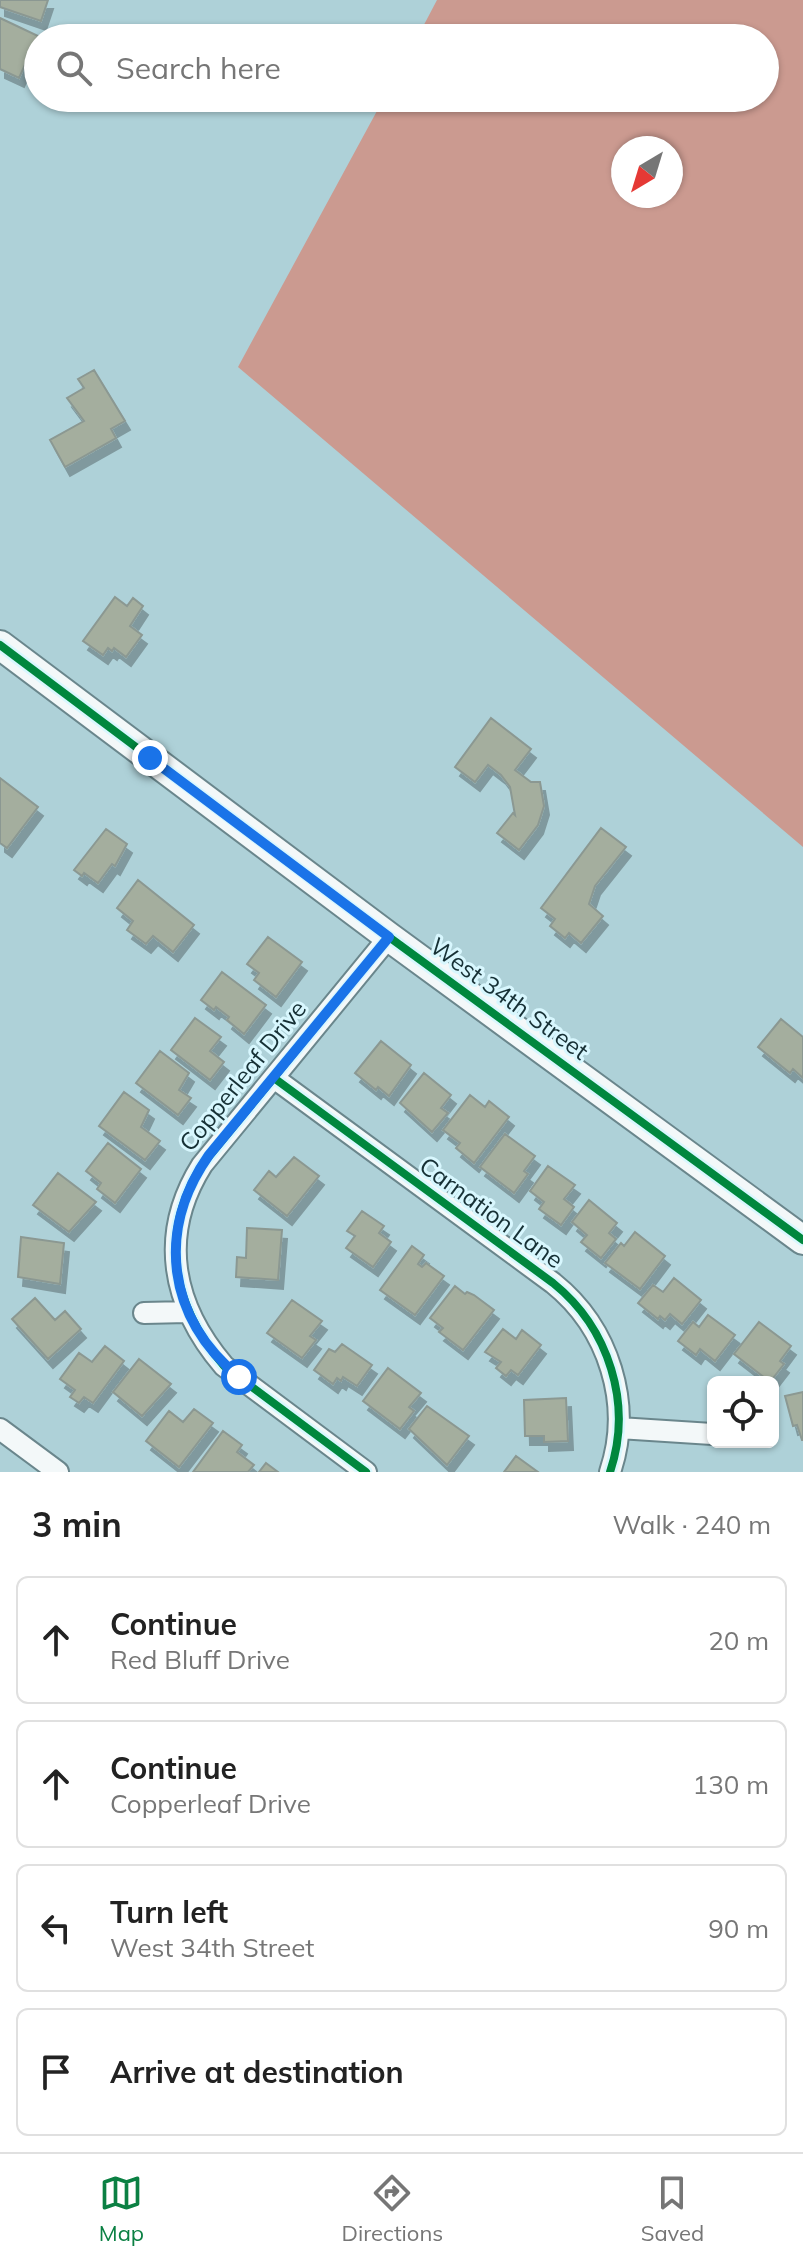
<!DOCTYPE html>
<html lang="en">
<head>
<meta charset="utf-8">
<style>
  :root { --surface:#fff; --page:#f2f2f2; --text:#222; --muted:#767676; --line:#e0e0e0; --accent:#0b8043 }
  body { margin:0; font-family:Mulish,sans-serif; background:var(--page); color:var(--text) }
  .controls { position:absolute; right:24px; bottom:24px; display:grid; overflow:hidden; border-radius:12px; box-shadow:0 2px 6px #0004 }
  .controls button { width:72px; height:72px; display:grid; place-items:center; padding:0; border:0; border-bottom:2px solid var(--line); background:var(--surface); color:var(--text); font:40px sans-serif }
  .compass { position:absolute; left:611px; top:136px; width:72px; height:72px; border-radius:50%; background:var(--surface); box-shadow:0 2px 6px #0004; rotate:218deg }
  .stop { position:absolute; width:24px; height:24px; margin:-18px; border:6px solid #1a73e8; border-radius:50%; background:#fff }
  .stop.end { background:#1a73e8; border-color:#fff; box-shadow:0 2px 8px #0008 }
  .list { margin:0; padding:0; list-style:none }
  h2 { display:flex; justify-content:space-between; align-items:center; height:104px; margin:0; padding:0 32px; font-size:34px }
  h2 small { font-size:26px; font-weight:400; color:var(--muted) }
  .list li { display:grid; grid-template-columns:52px 1fr auto; gap:24px; align-items:center; box-sizing:border-box; height:128px; margin:0 16px 16px; padding:0 16px; border:2px solid var(--line); border-radius:12px }
  .list b { display:block; font-size:30px; white-space:nowrap }
  .list p { margin:0; font-size:26px; white-space:nowrap; color:var(--muted) }
  .list em { font-size:26px; font-style:normal; color:var(--muted) }
  .icon { flex:none; width:44px; height:44px; fill:none; stroke:currentColor; stroke-width:2; stroke-linecap:round; stroke-linejoin:round }
  .map { position:relative; flex:none; width:803px; height:1472px; overflow:hidden }
  .search { position:absolute; background:var(--surface); box-shadow:0 2px 6px #0004; left:24px; right:24px; top:24px; height:88px; display:flex; align-items:center; gap:20px; box-sizing:border-box; padding:0 28px; border-radius:44px; color:var(--muted); font-size:30px }
  .sheet { height:680px; background:var(--surface) }
  nav { display:flex; justify-content:space-around; align-items:center; box-sizing:border-box; height:112px; border-top:2px solid var(--line); background:var(--surface); font-size:22px; color:var(--muted) }
  nav a { display:grid; justify-items:center; gap:4px }
  nav .on { color:var(--accent) }
  .map>svg:first-child { display:block }
  .forest { fill:#cb9a90; fill-rule:evenodd }
  .building { fill:#a4ae9e; stroke:#8b9892; stroke-width:2; filter:url(#shadow) }
  .lines { fill:none; stroke-linecap:round; stroke-linejoin:round }
  .street-casing { stroke:#6a868c; stroke-width:24 }
  .secondary-casing { stroke:#6a868c; stroke-width:32 }
  .street { stroke:#f3f8f9; stroke-width:20 }
  .secondary { stroke:#f3f8f9; stroke-width:28 }
  .cycleway-casing { stroke:#d8f7fe; stroke-width:13 }
  .cycleway { stroke:#00873e; stroke-width:8 }
  .route { stroke:#1a73e8; stroke-width:10 }
  .labels { text-anchor:middle; stroke-width:6; stroke-linejoin:round; paint-order:stroke }
  .street-label { font-size:24px; fill:#163035; stroke:#d8f7fe }
</style>
</head>
<body>
<div class="map">
<svg width="803" height="1472" viewBox="0 0 803 1472">
  <defs>
    <filter id="shadow"><feDropShadow dx="5" dy="9" stdDeviation="0" flood-color="#0004"/></filter>
  </defs>
  <rect width="100%" height="100%" fill="#aed1d8"/>
  <path class="forest" d="M437,0H803V847L238,367L384,98H765V38H417ZM623,148H671V196H623Z"/>
  <path class="building" d="M0,0H48L41,21L0,7Z
    M0,18L38,36L19,78L0,69Z
    M94,370L125,421L111,429L116,438L65,467L50,440L84,421L67,398L84,388L78,379Z
    M115,597L127,606L133,598L143,606L130,626L142,635L126,657L114,648L112,651L108,648L103,655L83,641Z
    M491,718L531,749L515,770L531,782H540L544,806L538,825L519,850L497,833L513,813L515,815L510,787L501,775L488,765L475,782L455,767Z
    M0,778L38,807L7,848L0,843Z
    M601,828L626,847L595,886L589,904L603,916L581,943L569,933L565,938L550,926L555,919L541,908Z
    M106,829L127,844L115,866L112,864L98,883L84,873L82,876L74,870Z
    M138,880L194,925L173,952L153,936L146,944L127,930L133,921L117,908Z
    M268,937L302,962L276,997L254,980L259,973L247,964Z
    M222,972L266,1005L244,1034L227,1020L229,1017L216,1007L214,1010L201,1000Z
    M195,1018L221,1037L210,1051L224,1062L210,1080L171,1050Z
    M781,1019L803,1037V1078L793,1069L790,1073L758,1047Z
    M381,1041L411,1065L389,1096L378,1087L376,1090L355,1073Z
    M160,1051L189,1073L179,1090L191,1098L178,1115L136,1083Z
    M424,1073L451,1095L441,1108L448,1113L432,1132L400,1103Z
    M124,1092L149,1110L141,1127L160,1141L145,1160L99,1126Z
    M470,1095L485,1107L489,1101L509,1117L474,1163L456,1148L460,1143L443,1130Z
    M505,1134L535,1156L524,1171L528,1174L514,1193L480,1167Z
    M108,1143L141,1169L115,1203L97,1189L101,1183L86,1171Z
    M294,1157L319,1176L287,1216L254,1190L269,1171L276,1177Z
    M548,1166L575,1185L564,1199L574,1207L561,1225L539,1209L544,1202L530,1191Z
    M58,1173L96,1202L69,1232L33,1205Z
    M589,1200L617,1223L609,1233L616,1239L601,1258L581,1242L587,1235L572,1222Z
    M362,1211L384,1226L379,1233L391,1242L373,1267L346,1248L355,1236L347,1231Z
    M247,1228L282,1230L278,1280L236,1277L237,1257L246,1258Z
    M635,1232L665,1256L640,1289L605,1263L621,1243L624,1246Z
    M21,1237L64,1243L60,1284L18,1277Z
    M412,1246L424,1255L418,1264L422,1267L426,1263L444,1276L415,1315L380,1290Z
    M674,1278L701,1300L682,1324L670,1314L665,1320L660,1316L658,1319L638,1303L653,1285L663,1292Z
    M455,1286L465,1294L467,1292L474,1295L494,1310L463,1350L439,1332L443,1328L430,1318Z
    M35,1298L55,1320L65,1311L81,1329L48,1359L12,1319Z
    M292,1300L322,1321L310,1336L316,1340L302,1358L267,1333Z
    M708,1315L735,1335L715,1361L700,1349L696,1355L678,1341L693,1322L699,1327Z
    M759,1322L791,1346L780,1361L784,1364L770,1382L734,1354Z
    M503,1329L516,1339L522,1330L541,1345L518,1375L511,1370L506,1376L496,1368L501,1362L485,1352Z
    M342,1344L372,1365L357,1386L343,1377L341,1381L337,1378L333,1384L314,1370L329,1349L335,1352Z
    M105,1346L124,1361L93,1403L84,1397L79,1403L70,1397L75,1390L60,1379L79,1353L92,1362Z
    M139,1359L171,1384L142,1416L113,1392Z
    M388,1368L421,1393L409,1407L414,1411L400,1429L363,1401Z
    M803,1392V1440H802L797,1425L793,1426L785,1396Z
    M566,1398L568,1441L544,1442V1436H525L524,1400Z
    M427,1406L469,1436L447,1465L409,1429Z
    M194,1409L213,1423L179,1467L146,1441L169,1411L183,1422Z
    M223,1431L242,1445L237,1452L254,1465L248,1472H193Z
    M516,1456L538,1472H504Z
    M266,1463L278,1472H259Z"/>
  <g class="lines">
    <defs>
      <path id="street" d="M274,1078L553,1283C609,1328 633,1404 610,1472
        M144,1313L187,1312
        M619,1428L712,1434
        M0,1429L58,1472
        M366,1472L224,1366C172,1305 158,1235 202,1165L389,937"/>
      <path id="secondary" d="M0,645L389,937L803,1240"/>
    </defs>
    <use href="#street" class="street-casing"/>
    <use href="#secondary" class="secondary-casing"/>
    <use href="#street" class="street"/>
    <use href="#secondary" class="secondary"/>
    <defs>
      <path id="cycleway" d="M0,645L389,937L803,1240
        M274,1078L553,1283C609,1328 633,1404 610,1472
        M366,1472L224,1366C172,1305 158,1235 202,1165L389,937"/>
    </defs>
    <use href="#cycleway" class="cycleway-casing"/>
    <use href="#cycleway" class="cycleway"/>
  </g>
  <g class="lines">
    <path class="route" d="M150,758L389,937L209,1155C156,1230 167,1318 239,1377"/>
  </g>
  <g class="labels">
    <g class="street-label">
      <text transform="translate(509 999) rotate(36)" y="8">West 34th Street</text>
      <text transform="translate(243 1076) rotate(-51)" y="8">Copperleaf Drive</text>
      <text transform="translate(491 1213) rotate(36)" y="8">Carnation Lane</text>
    </g>
  </g>
</svg>
<div class="controls">
<button><svg class="icon" aria-label="locate" viewBox="0 0 24 24"><circle cx="12" cy="12" r="6"/><path d="M12 2v4M12 18v4M2 12h4M18 12h4"/></svg></button>
</div>
<svg class="compass" viewBox="-18 -18 36 36"><path d="M0-13l5 13h-10z" fill="#e53935"/><path d="M0 13l5-13h-10z" fill="#767676"/></svg>
<div class="stop" style="left:239px;top:1377px"></div>
<div class="stop end" style="left:150px;top:758px"></div>
<div class="search"><svg class="icon" aria-label="search" viewBox="0 0 24 24"><circle cx="10" cy="10" r="6"/><path d="M15 15l6 6"/></svg>Search here</div>
</div>
<section class="sheet">
<h2>3 min<small>Walk · 240 m</small></h2>
<ul class="list">
<li><svg class="icon" aria-label="ahead" viewBox="0 0 24 24"><path d="M12 20V5M6 11l6-6 6 6"/></svg><div><b>Continue</b><p>Red Bluff Drive</p></div><em>20 m</em></li>
<li><svg class="icon" aria-label="ahead" viewBox="0 0 24 24"><path d="M12 20V5M6 11l6-6 6 6"/></svg><div><b>Continue</b><p>Copperleaf Drive</p></div><em>130 m</em></li>
<li><svg class="icon" aria-label="left" viewBox="0 0 24 24"><path d="M17 20v-9H6M10 6l-5 5 5 5"/></svg><div><b>Turn left</b><p>West 34th Street</p></div><em>90 m</em></li>
<li><svg class="icon" aria-label="arrive" viewBox="0 0 24 24"><path d="M6 21V4h12l-3 4 3 4H6"/></svg><div><b>Arrive at destination</b></div></li>
</ul>
</section>
<nav>
<a class="on"><svg class="icon" aria-label="map" viewBox="0 0 24 24"><path d="M3 6l6-2 6 2 6-2v14l-6 2-6-2-6 2zM9 4v14M15 6v14"/></svg>Map</a>
<a><svg class="icon" aria-label="directions" viewBox="0 0 24 24"><path d="M12 3l9 9-9 9-9-9zM9 14v-3h6M13 9l2 2-2 2"/></svg>Directions</a>
<a><svg class="icon" aria-label="saved" viewBox="0 0 24 24"><path d="M7 4h10v16l-5-4-5 4z"/></svg>Saved</a>
</nav>
</body>
</html>
